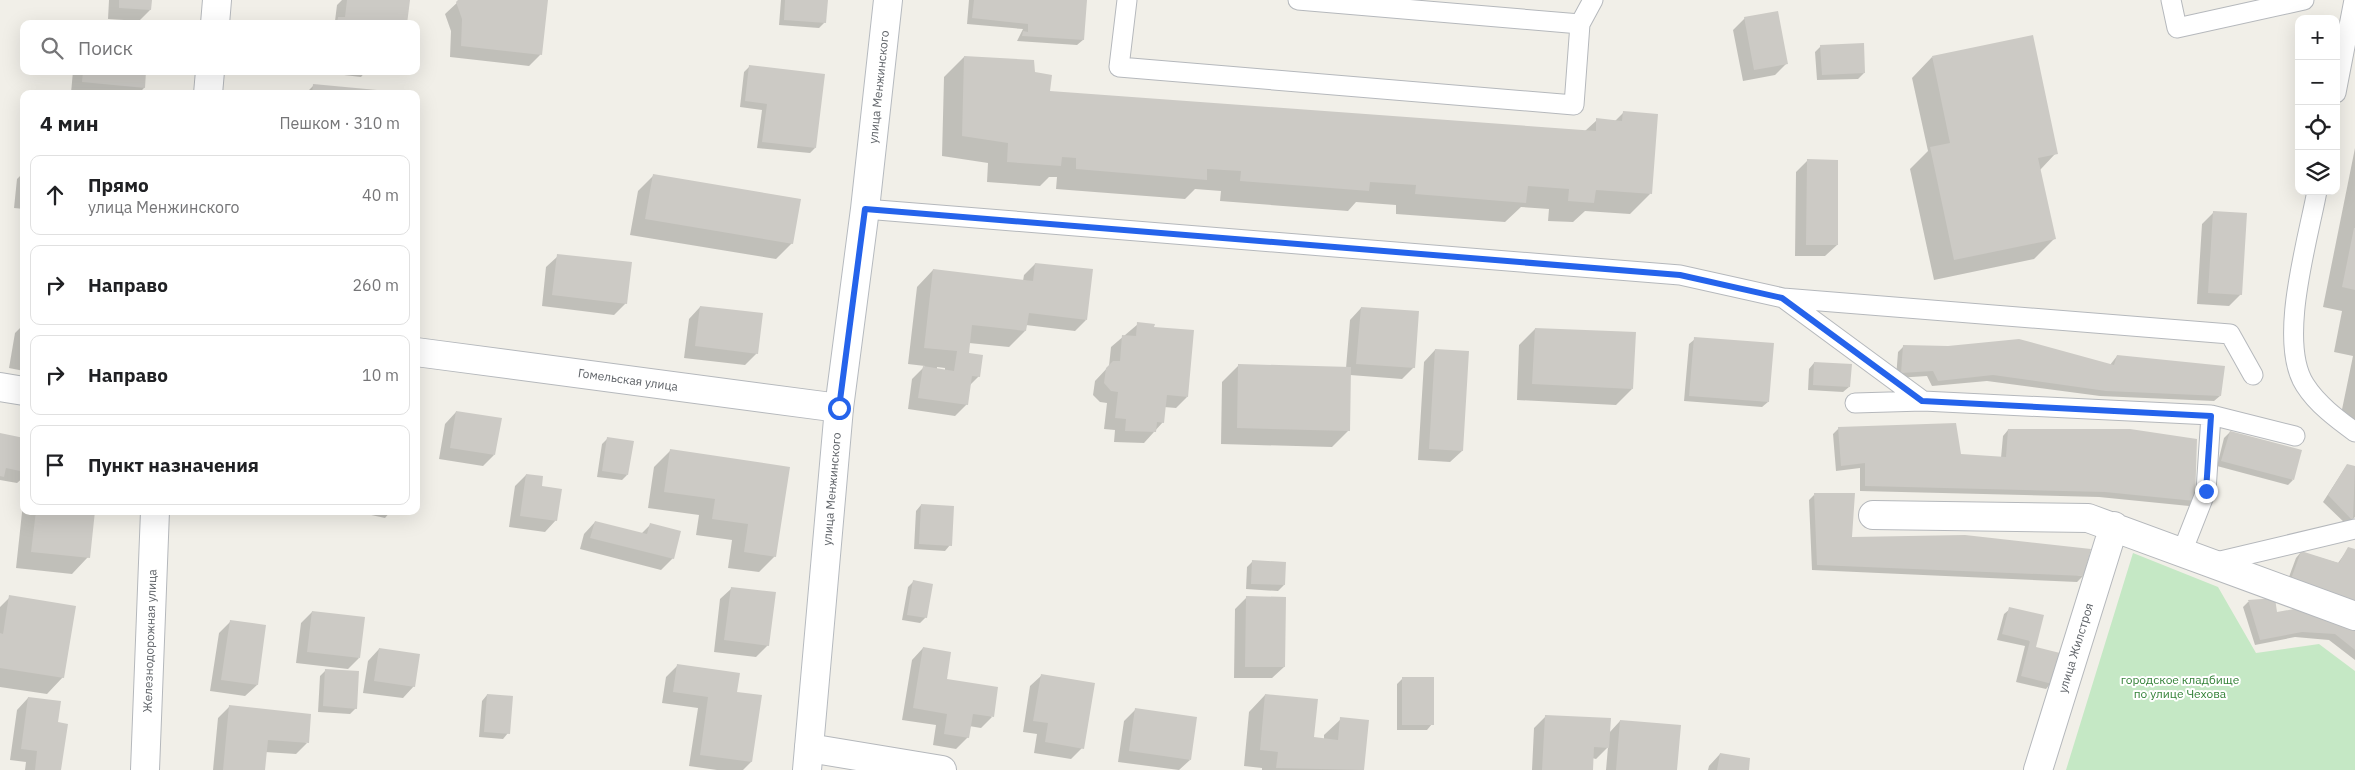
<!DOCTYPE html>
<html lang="ru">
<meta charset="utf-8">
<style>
body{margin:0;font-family:"IBM Plex Sans",sans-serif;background:#f6f6f6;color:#202124}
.controls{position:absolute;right:15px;top:15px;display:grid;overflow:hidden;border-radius:10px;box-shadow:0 5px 20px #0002}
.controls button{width:45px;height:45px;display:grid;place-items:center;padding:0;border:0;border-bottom:1px solid #e0e0e0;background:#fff;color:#202124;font:25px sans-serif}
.stop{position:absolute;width:15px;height:15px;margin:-11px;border:4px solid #2563eb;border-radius:50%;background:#fff}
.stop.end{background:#2563eb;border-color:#fff;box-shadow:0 1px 5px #0008}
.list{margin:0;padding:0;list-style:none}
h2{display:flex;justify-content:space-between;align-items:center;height:65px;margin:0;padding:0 20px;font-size:21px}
h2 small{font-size:16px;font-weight:400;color:#757577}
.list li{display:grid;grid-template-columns:32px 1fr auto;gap:15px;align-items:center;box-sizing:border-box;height:80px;margin:0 10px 10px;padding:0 10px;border:1px solid #e0e0e0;border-radius:10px}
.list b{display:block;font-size:19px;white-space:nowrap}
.list p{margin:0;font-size:16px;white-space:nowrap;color:#757577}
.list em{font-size:16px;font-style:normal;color:#757577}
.icon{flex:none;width:28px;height:28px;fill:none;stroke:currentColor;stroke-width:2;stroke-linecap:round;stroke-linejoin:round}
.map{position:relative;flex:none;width:2355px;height:770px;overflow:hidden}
.search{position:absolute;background:#fff;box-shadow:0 5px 20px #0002;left:20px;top:20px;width:400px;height:55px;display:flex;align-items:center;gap:12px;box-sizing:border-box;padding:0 18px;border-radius:10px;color:#757577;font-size:19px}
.panel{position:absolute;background:#fff;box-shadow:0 5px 20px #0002;left:20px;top:90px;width:400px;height:425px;border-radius:10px}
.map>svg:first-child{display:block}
.green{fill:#c5e8c5}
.shadow{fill:#0003;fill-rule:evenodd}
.building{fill:#cccac5}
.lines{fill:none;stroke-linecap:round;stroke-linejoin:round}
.lane-casing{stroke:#b5b8bc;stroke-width:21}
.street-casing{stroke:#b5b8bc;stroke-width:30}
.secondary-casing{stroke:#b6babf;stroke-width:30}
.lane{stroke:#fff;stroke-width:19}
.street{stroke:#fff;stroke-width:28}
.secondary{stroke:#fff;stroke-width:28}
.route{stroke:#2563eb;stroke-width:6}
.labels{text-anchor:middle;stroke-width:4;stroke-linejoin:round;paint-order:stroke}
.street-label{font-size:12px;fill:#5f6368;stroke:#fff}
.park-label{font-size:12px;fill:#348238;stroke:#fff}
</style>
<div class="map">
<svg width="2355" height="770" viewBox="0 0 2355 770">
<rect width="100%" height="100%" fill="#f1efe8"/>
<path class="green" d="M2133,553L2218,587L2256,653L2319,644L2355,671V770H2066Z"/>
<path class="shadow" d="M109,0H151L150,10L139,21L108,19Z
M342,0H409L406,24H332L335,21L337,5Z
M460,0H547L540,55L529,66L450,57L451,31L445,14Z
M781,0H827L825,22L819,28L779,25Z
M969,0H1086L1083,40L1077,45L1017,41L1023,29L967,24Z
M1745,18L1786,64L1775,75L1743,81L1733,30Z
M1821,46L1864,73L1858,79L1817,80L1815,52Z
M964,57L1034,74L1049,92L1585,131L1597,120L1615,121L1624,112L1650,194L1630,214L1585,211L1573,222L1548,221L1549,209L1521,207L1505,222L1396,214V205L1356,202L1348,211L1220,201L1221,191L1195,189L1185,199L1056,189L1057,177H1049L1040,186L987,182L988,163L942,156L944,77Z
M1932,57L2056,153L2040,170L2054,239L2034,259L1934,280L1910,169L1928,151L1912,78Z
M750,66L815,148L810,153L757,148L762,110L740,107L744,72Z
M73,71H145L144,88L138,94L71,93Z
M345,71H366L361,77L344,75Z
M314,85L376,94H305Z
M2355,148V427L2339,424L2353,356L2334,352L2342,311L2323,307Z
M1807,161L1837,245L1825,256H1795L1796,172Z
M24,172V209L14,208L17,179Z
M654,175L792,243L776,259L630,235L638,191Z
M2214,212L2241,294L2229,306L2197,304L2202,224Z
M558,256L626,303L614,315L542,306L546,267Z
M1035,264L1086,320L1075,331L1026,325L1025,331L1009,347L969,343L968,353L979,376L969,386L967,404L955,416L908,409L912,379L925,366L908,364L917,287L933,270L1023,281L1024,275ZM937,367L945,368V371L937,369Z
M700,307L757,353L745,365L684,358L689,319Z
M1361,308L1414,367L1402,379L1350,375L1349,430L1332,447L1221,444L1222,382L1239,365L1346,368L1350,320Z
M24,324V371L9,368L15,333Z
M1138,324L1153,328L1187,397L1176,408L1164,407L1163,422L1144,443L1114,442L1115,430L1104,429L1107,403L1100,402L1093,395L1095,381L1109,366L1111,347Z
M1535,329L1632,389L1616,405L1517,400L1519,345Z
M1695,339L1768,402L1762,407L1684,401L1689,344Z
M1903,347L2110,365L2117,356L2220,396L2214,401L2100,396L1987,381L1932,386L1927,376L1896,378L1898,352Z
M1435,350L1462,451L1450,462L1418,460L1424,362Z
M1814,363L1849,387L1843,392L1808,390L1809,369Z
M456,412L494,455L483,466L439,459L445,424Z
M1839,428L1960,455L2001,458L2003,436L2008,430L2194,501L2189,506L2099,497L1860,491V468L1836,471L1833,434Z
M2230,432L2293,480L2288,485L2217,466L2224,438Z
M0,435L24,440V477L17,483L0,480Z
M607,439L627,475L622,480L597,477L602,444Z
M670,451L788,468L775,556L759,572L728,568L732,540L696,535L699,515L648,508L654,467Z
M2347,465L2355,467V517L2347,525L2323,502Z
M526,475L540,487L556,520L545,532L509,527L515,486Z
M24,494V511H93L88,557L72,574L16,568Z
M1814,495L1851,538L2083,576L2077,582L1812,570L1809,500Z
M921,505L950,545L945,551L914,549L916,511Z
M353,511H391L385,518Z
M595,522L641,534L650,525L673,558L661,570L580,549L584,534Z
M2349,548L2355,550V613L2286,585L2296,558L2301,552L2338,563Z
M1252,562L1284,585L1278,591L1246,589L1247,567Z
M914,581L926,617L920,623L902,620L908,587Z
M732,588L768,645L756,657L714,652L720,599Z
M10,597L63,677L47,694L0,687V607Z
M1247,597L1284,667L1272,678H1234L1235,609Z
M2274,600L2276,614L2355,631V660L2329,640L2295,637L2255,645L2243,607L2248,602Z
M2010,609L2034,648L2051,683L2046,689L2016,682L2025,646L1997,640L2004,614Z
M312,612L359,658L348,669L296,663L301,623Z
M230,622L257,685L245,696L210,691L219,633Z
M923,648L945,680L992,717L981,728L969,726L968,737L956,749L933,745L936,725L902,720L912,660Z
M379,649L414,686L403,698L363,693L368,661Z
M677,666L736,693L751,762L743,770H717L689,766L698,708L662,703L666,677Z
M326,670L356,708L350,714L318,712L320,676Z
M1042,675L1082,748L1071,759L1034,753L1037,734L1023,732L1030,686Z
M1403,678L1432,724L1427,730H1397V684Z
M487,695L508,733L503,739L479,737L482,701Z
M1265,695L1313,739L1324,740V735L1341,719L1367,721L1363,770H1262V768L1244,766L1249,712Z
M28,698L56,723L60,770H25L26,762L10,760L17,710Z
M229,707L307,743L296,754L265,752L263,770H213L218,718Z
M1136,709L1190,760L1179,770L1118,762L1124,721Z
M1546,716L1609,733L1620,721L1676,770H1606L1608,747L1596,759L1592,758V770H1532L1534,728Z
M1720,754L1747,770H1708L1709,766Z"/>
<path class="building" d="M119,0H152L151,10L119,8Z
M347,0H410L407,24H337L338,17H345Z
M458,0H548L542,55L461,46L462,19L456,2Z
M785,0H828L826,23L784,20Z
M974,0H1087L1084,40L1022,36L1023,31L1028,32V24L972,18Z
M1778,11L1788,64L1754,70L1744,17Z
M2033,35L2058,154L2038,158L2056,239L1954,260L1930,147L1950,143L1932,56Z
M1864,43L1865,73L1822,75L1820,45Z
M964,56L1034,60L1035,72L1052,75L1050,91L1596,131V118L1622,121L1623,111L1658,114L1652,194L1596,190L1594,203L1568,201L1569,189L1528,186L1526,203L1415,194L1416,185L1370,182L1369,191L1240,181L1241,171L1207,169V180L1076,169V158L1062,157L1061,166L1007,162L1008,143L962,136Z
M749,65L825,74L816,148L762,142L767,104L745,101Z
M83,71H146L145,88L82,82Z
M313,84L377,90V94H312Z
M1807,159L1838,160V245H1806Z
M653,174L801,199L793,244L645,219Z
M2213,211L2247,213L2242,295L2208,293Z
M2354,228H2355V290L2342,287Z
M557,254L632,262L627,304L552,295Z
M1035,263L1093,269L1087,320L1029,313L1026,331L972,325L969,353L983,355L980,377L972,376L968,405L918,398L923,366L954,371L957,351L924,348L933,269L1033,281Z
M700,306L763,313L758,354L695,346Z
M1361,307L1419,311L1415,368L1356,364Z
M1137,322L1155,324L1154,327L1194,330L1188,397L1167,395L1164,423L1157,422L1156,432L1125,431L1126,419L1115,418L1118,392L1111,391L1104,383L1106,368L1113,361H1120L1122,335L1136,336Z
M1535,328L1636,332L1633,389L1532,384Z
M1694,337L1774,343L1769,402L1689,396Z
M2019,339L2114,365L2117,355L2225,366L2221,396L2106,391L1993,375L1938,381L1933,371L1901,373L1903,345L1948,346Z
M1435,349L1469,351L1463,451L1429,449Z
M1814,362L1852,364L1850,387L1813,385Z
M1238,364L1351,367L1350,431L1237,428Z
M456,411L502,418L495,455L450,448Z
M1956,423L1961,454L2006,457L2008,429H2130L2197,439L2195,501L2105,492L1865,486V463L1841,466L1838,427Z
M2230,431L2302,450L2294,480L2221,461Z
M0,433L24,438V472L6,468L4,477L0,476Z
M607,437L634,441L628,475L602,471Z
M670,449L790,467L776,557L744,552L748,524L712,519L715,499L664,492Z
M2347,464L2355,466L2353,521L2328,495Z
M526,474L543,476L542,486L562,489L557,521L520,516Z
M1814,493H1855L1852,537L1965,535L2091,549L2084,576L1817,565Z
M921,504L954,506L952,546L919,544Z
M36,511H95L90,558L31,552Z
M595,521L647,534L650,523L681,531L674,559L590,538Z
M2348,547L2355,549V605L2291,579L2301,551L2339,563Z
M1252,560L1286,562L1285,585L1251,584Z
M913,580L933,584L927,618L907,615Z
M731,587L776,592L769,646L724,640Z
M9,595L76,606L64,678L0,668V633L3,634Z
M1246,596L1286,597L1285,667H1245Z
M2275,598L2277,612L2300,608L2315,612L2355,630V650L2335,634L2302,632L2260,640L2248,600Z
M2009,607L2044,615L2036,647L2060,653L2052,684L2021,676L2030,641L2002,634Z
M312,611L365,617L360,658L307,652Z
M230,620L266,625L258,685L221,680Z
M923,647L951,652L947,679L998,687L994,717L973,714L969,738L944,734L947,714L913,708Z
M379,648L420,654L415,687L374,681Z
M677,664L740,673L737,692L762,695L752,762L700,755L708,697L673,692Z
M325,669L359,671L357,709L323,706Z
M1041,674L1095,683L1084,749L1045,742L1048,723L1033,721Z
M1402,677H1434V725H1402Z
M487,694L513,696L510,734L484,732Z
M1265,694L1318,699L1314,737L1338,740L1340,717L1369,720L1364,770L1276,768L1278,752L1260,750Z
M28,697L61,701L58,722L68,724L61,770H35L37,751L21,749Z
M229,705L311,714L309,743L268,740L265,770H223Z
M1135,708L1197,717L1191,760L1129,751Z
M1545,715L1611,718L1609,748L1594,747L1593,770H1542Z
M1620,720L1681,725L1677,770H1616Z
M1720,753L1750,758L1749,770H1717Z"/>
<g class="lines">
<g class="lane-casing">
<path id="lane" d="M1127,0L1119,67L1574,105L1580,24
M1298,0L1580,24L1593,0
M2171,0L2177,28L2304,0
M2336,93L2354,0
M2317,191C2308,240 2277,342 2305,385C2317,404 2337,419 2355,432
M865,209L1680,275L1783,298L2230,334L2253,375
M1783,298L1923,401
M1855,403L1923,401L2211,415L2206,491L2182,552
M2211,415L2295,436
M2212,563L2355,529"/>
</g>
<g class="street-casing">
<path id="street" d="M215,24L217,0
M208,94L210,71
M416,352L839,408
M0,387L24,391
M1873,515L2088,518L2355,616
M809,748L942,770
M145,770L155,511
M2038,770L2114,526"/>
</g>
<g class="secondary-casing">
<path id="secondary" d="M807,770L839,408L865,209L888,0"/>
</g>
<use href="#lane" class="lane"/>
<use href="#street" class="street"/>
<use href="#secondary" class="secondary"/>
</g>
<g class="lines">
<path class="route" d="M839,408L865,209L1680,275L1782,298L1922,401L2211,416L2206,491"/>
</g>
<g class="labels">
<g class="street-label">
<text transform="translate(879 87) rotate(-84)" y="4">улица Менжинского</text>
<text transform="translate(628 380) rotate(8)" y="4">Гомельская улица</text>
<text transform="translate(832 489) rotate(-85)" y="4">улица Менжинского</text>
<text transform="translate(150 641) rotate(-88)" y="4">Железнодорожная улица</text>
<text transform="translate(2076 648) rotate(-73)" y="4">улица Жилстроя</text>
</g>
<g class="park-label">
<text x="2180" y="684">городское кладбище<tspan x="2180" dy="14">по улице Чехова</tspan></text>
</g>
</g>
</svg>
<div class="controls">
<button>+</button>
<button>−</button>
<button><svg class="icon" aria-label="locate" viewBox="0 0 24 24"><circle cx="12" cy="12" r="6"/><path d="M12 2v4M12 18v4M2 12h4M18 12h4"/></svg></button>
<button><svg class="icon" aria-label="layers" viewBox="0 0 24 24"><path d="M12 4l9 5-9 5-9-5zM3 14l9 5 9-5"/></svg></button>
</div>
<div class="stop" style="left:839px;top:408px"></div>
<div class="stop end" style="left:2206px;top:491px"></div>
<div class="search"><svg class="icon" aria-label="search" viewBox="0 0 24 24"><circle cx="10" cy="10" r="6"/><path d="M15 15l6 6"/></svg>Поиск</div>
<section class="panel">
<h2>4 мин<small>Пешком · 310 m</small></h2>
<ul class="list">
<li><svg class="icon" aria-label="ahead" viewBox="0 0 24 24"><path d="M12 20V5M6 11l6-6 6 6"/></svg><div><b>Прямо</b><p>улица Менжинского</p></div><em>40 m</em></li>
<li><svg class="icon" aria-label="right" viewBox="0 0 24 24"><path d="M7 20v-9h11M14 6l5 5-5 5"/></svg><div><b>Направо</b></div><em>260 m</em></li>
<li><svg class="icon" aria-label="right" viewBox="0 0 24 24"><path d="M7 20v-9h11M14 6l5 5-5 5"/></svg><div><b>Направо</b></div><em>10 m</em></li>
<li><svg class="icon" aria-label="arrive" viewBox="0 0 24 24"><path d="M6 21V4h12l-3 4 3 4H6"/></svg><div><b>Пункт назначения</b></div></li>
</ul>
</section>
</div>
